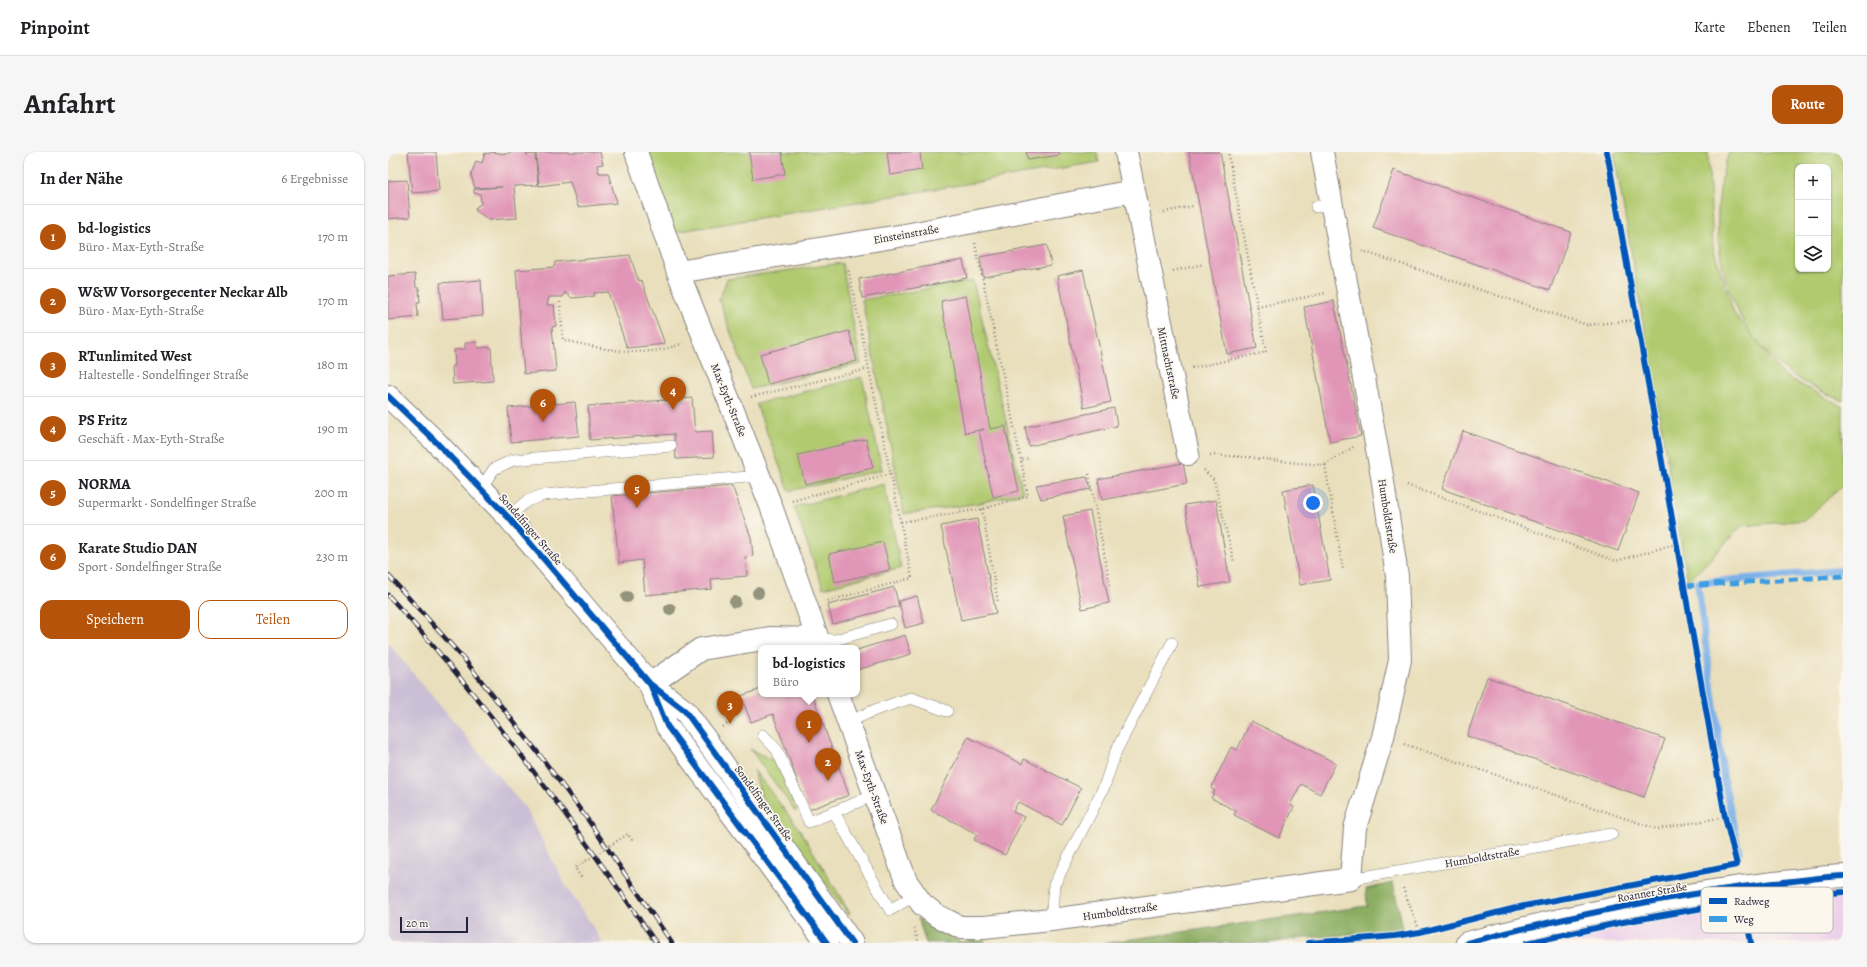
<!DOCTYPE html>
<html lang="de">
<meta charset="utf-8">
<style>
body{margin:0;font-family:Alegreya,serif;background:#f6f6f6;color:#202124}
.controls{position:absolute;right:12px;top:12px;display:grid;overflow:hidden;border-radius:8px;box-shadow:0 1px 3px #0004}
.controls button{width:36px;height:36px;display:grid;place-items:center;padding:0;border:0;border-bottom:1px solid #e0e0e0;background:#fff;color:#202124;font:20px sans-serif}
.scale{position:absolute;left:12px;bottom:10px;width:68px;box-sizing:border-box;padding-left:4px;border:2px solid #22223b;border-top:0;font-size:11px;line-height:14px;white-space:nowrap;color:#22223b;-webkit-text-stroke:3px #fbf7ec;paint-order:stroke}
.you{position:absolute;left:925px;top:351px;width:14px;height:14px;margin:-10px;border:3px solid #fff;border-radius:50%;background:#1a73e8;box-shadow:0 0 0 6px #1a73e833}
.badge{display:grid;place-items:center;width:26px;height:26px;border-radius:50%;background:#b45309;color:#fff;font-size:13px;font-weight:700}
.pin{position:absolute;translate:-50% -33px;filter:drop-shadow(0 1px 2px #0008)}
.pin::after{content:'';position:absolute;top:21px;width:14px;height:12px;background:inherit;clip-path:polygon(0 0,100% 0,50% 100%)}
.popup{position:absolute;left:370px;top:493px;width:102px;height:52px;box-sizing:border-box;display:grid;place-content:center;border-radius:8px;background:#fff;filter:drop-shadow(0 1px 3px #0005);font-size:13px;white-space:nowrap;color:#757577}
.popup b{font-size:15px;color:#202124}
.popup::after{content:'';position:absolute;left:50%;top:100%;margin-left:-8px;border:8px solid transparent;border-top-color:#fff}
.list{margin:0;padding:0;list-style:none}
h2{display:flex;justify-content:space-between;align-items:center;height:52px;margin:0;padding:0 16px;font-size:17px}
h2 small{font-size:13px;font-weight:400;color:#757577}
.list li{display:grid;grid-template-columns:26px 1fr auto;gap:12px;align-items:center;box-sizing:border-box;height:64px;padding:0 16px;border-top:1px solid #e0e0e0}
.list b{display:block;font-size:15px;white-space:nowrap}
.list p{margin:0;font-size:13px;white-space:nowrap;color:#757577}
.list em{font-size:13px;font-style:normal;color:#757577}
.actions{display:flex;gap:8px;padding:12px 16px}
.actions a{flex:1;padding:9px 0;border:1px solid #b45309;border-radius:12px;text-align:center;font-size:14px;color:#b45309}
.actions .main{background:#b45309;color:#fff}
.icon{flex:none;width:22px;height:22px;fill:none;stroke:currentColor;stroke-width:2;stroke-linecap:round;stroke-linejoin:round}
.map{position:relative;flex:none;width:1455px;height:791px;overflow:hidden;border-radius:12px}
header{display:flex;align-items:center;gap:24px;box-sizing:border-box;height:56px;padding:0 20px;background:#fff;border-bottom:1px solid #e0e0e0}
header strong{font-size:19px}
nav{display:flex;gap:22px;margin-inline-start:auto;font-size:14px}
.intro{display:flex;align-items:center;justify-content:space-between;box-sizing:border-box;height:96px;padding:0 24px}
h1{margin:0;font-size:28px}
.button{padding:10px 18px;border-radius:12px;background:#b45309;color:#fff;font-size:14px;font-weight:700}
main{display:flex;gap:24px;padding:0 24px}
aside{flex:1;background:#fff;border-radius:12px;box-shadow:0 1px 3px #0004}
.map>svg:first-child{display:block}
.built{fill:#ecd1ea}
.industrial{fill:#cbbfd5}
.green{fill:#b1ca70;stroke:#6a7656;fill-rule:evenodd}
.forest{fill:#8cae62;stroke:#57684e}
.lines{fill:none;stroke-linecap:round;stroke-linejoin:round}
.stream{stroke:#7ab0e8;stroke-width:7}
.building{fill:#e196b7}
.service-casing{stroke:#86807c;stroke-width:12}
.minor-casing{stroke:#86807c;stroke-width:24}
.tertiary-casing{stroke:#86807c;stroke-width:24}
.secondary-casing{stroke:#86807c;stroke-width:24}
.path{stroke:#86807c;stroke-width:2.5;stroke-dasharray:1 3;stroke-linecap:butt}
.service{stroke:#fff;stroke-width:11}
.minor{stroke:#fff;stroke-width:22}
.tertiary{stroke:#fff;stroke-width:22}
.secondary{stroke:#fff;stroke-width:22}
.rail-casing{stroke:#22223b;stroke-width:4.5}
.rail{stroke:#fbf7ec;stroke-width:3;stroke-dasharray:9;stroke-linecap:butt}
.quiet{stroke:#3c9ce2;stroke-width:5;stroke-dasharray:10 5;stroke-linecap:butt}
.cycleway-casing{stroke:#fbf7ec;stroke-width:8}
.cycleway{stroke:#0057b8;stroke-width:6}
.tree{fill:#93937e}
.labels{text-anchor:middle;stroke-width:3.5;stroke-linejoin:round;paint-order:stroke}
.street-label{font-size:11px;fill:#22223b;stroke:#fbf7ec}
.key{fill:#fbf7ec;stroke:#bab7b7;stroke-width:1}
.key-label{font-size:11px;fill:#22223b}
</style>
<header>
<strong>Pinpoint</strong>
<nav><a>Karte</a><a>Ebenen</a><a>Teilen</a></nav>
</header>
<div class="intro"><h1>Anfahrt</h1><a class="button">Route</a></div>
<main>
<aside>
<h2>In der Nähe<small>6 Ergebnisse</small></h2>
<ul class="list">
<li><span class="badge">1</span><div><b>bd-logistics</b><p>Büro · Max-Eyth-Straße</p></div><em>170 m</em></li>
<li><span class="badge">2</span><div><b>W&amp;W Vorsorgecenter Neckar Alb</b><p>Büro · Max-Eyth-Straße</p></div><em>170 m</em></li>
<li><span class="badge">3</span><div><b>RTunlimited West</b><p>Haltestelle · Sondelfinger Straße</p></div><em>180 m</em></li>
<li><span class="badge">4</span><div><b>PS Fritz</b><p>Geschäft · Max-Eyth-Straße</p></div><em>190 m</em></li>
<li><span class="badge">5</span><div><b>NORMA</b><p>Supermarkt · Sondelfinger Straße</p></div><em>200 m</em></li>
<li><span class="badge">6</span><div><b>Karate Studio DAN</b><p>Sport · Sondelfinger Straße</p></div><em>230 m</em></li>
</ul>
<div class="actions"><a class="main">Speichern</a><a>Teilen</a></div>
</aside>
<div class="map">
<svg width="1455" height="791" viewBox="0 0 1455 791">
<rect width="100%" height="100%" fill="#fbf7ec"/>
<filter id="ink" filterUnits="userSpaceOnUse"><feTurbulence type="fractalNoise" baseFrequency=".025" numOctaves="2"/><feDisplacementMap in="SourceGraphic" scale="8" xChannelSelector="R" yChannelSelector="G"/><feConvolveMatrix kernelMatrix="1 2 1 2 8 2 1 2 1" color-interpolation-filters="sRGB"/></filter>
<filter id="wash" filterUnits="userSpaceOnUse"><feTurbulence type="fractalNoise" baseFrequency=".012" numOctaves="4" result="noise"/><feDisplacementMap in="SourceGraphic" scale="16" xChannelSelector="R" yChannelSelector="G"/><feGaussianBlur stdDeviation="0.9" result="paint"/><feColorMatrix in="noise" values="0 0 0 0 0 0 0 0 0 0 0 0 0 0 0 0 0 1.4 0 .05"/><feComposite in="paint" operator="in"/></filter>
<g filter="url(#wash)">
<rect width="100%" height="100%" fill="#e9dfbc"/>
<path class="built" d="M1455,742V791H1164L1254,772L1394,748Z"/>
<path class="industrial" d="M0,491L138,657L178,734L215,791H0Z"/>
<path class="green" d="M256,0H709L711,10L287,80Z
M1226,0H1320L1325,95L1346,161L1395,223L1455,255V333L1417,368L1354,374L1300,430Z
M1341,0H1455V249C1433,240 1413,230 1394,215C1332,165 1316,73 1341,0ZM1410,15H1440V117H1410Z
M454,111L473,212L363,237L331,148L339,127Z
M585,129L635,341L592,351L516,362L474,148Z
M474,225L494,318L401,339L368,252Z
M496,332L513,416L435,436L406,355Z
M362,597L388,610L408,655V660Z
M366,618L412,678L462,761L460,762L373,644Z"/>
<path class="forest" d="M1005,731L1016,780L914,786L880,791H716L979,754L978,737Z
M530,766L549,778L573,790L596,787L597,791H538Z"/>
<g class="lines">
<path class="stream" d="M1309,431L1455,418
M1310,435L1336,629L1351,700"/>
</g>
<g id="blocks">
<path class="building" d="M20,0H48L51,39L24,41Z
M102,0L118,2L124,0H138L139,3L147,2L150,33L126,34L129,66L101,68L87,58L89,54L93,52L92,42L86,41V37L114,35L87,36L83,23L88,9L94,11L97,1L101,2Z
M157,0H212L215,12L209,13L211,21H220L229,51L190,55L182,30L151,34L148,2Z
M361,0H394L397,22L365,27Z
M499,0H532L534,18L502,23Z
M638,0H671L672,3L640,8Z
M801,0H832L869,196L839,202Z
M1006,18L1183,80L1162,138L985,76Z
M19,28L22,65L0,67V29Z
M659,93L663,113L595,125L592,105Z
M242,103L250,128L254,129L258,141L277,192L239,196L220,140L206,141V144L184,146L177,140L175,145H161L159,153H166L168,174L164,175L168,219L136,222L128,118L166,115L167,110Z
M575,108L579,126L474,146L471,127Z
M695,118L723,250L696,256L669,124Z
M27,122L28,136H31L32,151H29L30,165L0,168V124Z
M93,128L95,164L55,167L52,131Z
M578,144L602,277L617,274L631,339L605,345L591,279L596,277L577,281L553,149Z
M946,149L973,284L942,290L916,155Z
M461,179L469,209L380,232L372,202Z
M89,190L90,196L103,195L105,229L65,232L64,214H67L66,198L77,197V191Z
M304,246L307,280L324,279L326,305L288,307L286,282L202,288L200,254Z
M187,250L191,284L123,290L120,256Z
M726,256L729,274L641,294L637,275Z
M1075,279L1251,341L1230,399L1054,337Z
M478,287L485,316L417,332L410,303Z
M795,311L799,332L714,348L710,327Z
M699,325L703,337L653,347L648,333Z
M925,333L942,428L912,433L895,338Z
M344,334L363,385L365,404L357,405L359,424L323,427L324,437L257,443L254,408L231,411L224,344Z
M828,348L842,430L812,435L797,353Z
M702,359L721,451L694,457L675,364Z
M589,367L608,461L573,468L553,374Z
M495,390L502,418L447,430L441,402Z
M506,435L511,454L445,472L440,453Z
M529,444L536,471L517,476L511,449Z
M517,483L523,502L469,518V498Z
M1099,525L1277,587L1256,645L1079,584Z
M373,537V542H418V544L424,542L461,643L420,658L385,562L363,570L353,544Z
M863,569L948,611L932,642L913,632L902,653L906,655L891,686L846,663L848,659L823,646L827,639L823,636L843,595L849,598Z
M580,585L634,612L636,607L693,636L674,673L630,650L625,660L636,665L617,703L586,688L589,682L543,658Z"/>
</g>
</g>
<g filter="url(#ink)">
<use href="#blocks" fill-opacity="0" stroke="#86807c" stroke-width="1"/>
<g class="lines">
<g class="service-casing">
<path id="service" d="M928,55L944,51
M93,336L106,317L125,308L283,294
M120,365L139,349L155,343L371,324
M430,487L447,488L503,472
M460,570L487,558L523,546L559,559
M375,583L389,598L421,670L487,643
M446,660L502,758L527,743
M963,727L1224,682
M663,768L666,733L716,635L728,599L784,491"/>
</g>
<g class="minor-casing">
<path id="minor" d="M248,0L290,120L383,354L433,496
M738,0L800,302
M290,120L517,83L745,39
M262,532L313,497L382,486L430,487
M450,542L518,729L534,752L548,763L572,775H596L663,768L963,727L967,676L995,585L1012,508L1009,424L994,324L934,0"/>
</g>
<g class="tertiary-casing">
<path id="tertiary" d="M1079,791C1180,764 1282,743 1386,731C1409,729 1432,725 1455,724"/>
</g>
<g class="secondary-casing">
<path id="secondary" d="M0,244L47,289L120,365L262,532L297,559L464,791
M262,533L279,574L439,791
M1116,791L1137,776"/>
</g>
<path class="path" d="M772,61L805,54
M587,91L633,308
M974,99L1199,173L1248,168
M785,119L816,112
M172,150L175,188C218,197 252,208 295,191
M869,155L938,141
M804,216L878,200L840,0
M363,245L480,217
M822,303L859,305L910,311L937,313L965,295
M937,313L955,418
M816,318L826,328L846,410
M701,322L722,433
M1019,333L1228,409L1288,392
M404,349L502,322
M594,357L610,451
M513,370L594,357L640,344L633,308L641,306
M440,449L524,426L460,115
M335,575L340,571
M1016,592L1269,677L1337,665
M193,725L187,716L240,682L245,690
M1015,736L1032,780
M526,776L531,791
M920,791L1007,784L1032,780L1066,771"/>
<use href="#service" class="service"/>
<use href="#minor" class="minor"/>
<use href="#tertiary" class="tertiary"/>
<use href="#secondary" class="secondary"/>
<g class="rail-casing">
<path id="rail" d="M0,423L76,507L151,602L200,668L284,791
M0,443C99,551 185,670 268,791"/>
</g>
<use href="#rail" class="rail"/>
<path class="quiet" d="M1296,434L1455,424"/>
<g class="cycleway-casing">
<path id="cycleway" d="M0,244L47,289L120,365L262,532L297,559L464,791
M263,534L279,574L439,791
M1353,735L1363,791
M920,791L1007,784L1032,780L1136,754L1349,713L1337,665L1219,0
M1079,791C1180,764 1282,743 1386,731C1409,729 1432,725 1455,724
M1139,791L1235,770L1355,749L1455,740"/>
</g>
<use href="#cycleway" class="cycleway"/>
</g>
<g class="tree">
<circle cx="370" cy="441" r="6"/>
<circle cx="239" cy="445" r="6"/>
<circle cx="347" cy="450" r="6"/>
<circle cx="282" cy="457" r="6"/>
</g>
</g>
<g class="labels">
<g class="street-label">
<text transform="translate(518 82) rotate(-10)" y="4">Einsteinstraße</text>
<text transform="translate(781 211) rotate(78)" y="4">Mittnachtstraße</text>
<text transform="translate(341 248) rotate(68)" y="4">Max-Eyth-Straße</text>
<text transform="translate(1000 364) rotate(81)" y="4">Humboldtstraße</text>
<text transform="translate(143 377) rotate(49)" y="4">Sondelfinger Straße</text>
<text transform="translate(484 635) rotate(70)" y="4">Max-Eyth-Straße</text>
<text transform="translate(376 651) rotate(54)" y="4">Sondelfinger Straße</text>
<text transform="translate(1094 705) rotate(-10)" y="4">Humboldtstraße</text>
<text transform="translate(1264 740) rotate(-10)" y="4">Roanner Straße</text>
<text transform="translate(732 759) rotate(-8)" y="4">Humboldtstraße</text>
</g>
</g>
<rect x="1313" y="735" width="132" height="46" rx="6" class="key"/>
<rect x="1321" y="746" width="18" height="6" fill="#0057b8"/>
<rect x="1321" y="764" width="18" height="6" fill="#3c9ce2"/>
<g class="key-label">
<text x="1346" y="753">Radweg</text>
<text x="1346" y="771">Weg</text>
</g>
</svg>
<div class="controls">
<button>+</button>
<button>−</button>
<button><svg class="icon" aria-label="layers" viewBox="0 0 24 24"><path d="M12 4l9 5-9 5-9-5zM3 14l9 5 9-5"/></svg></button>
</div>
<div class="scale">20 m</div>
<div class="you"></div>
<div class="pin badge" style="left:421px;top:591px">1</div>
<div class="popup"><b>bd-logistics</b>Büro</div>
<div class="pin badge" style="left:440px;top:629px">2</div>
<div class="pin badge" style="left:342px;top:572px">3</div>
<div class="pin badge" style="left:285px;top:258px">4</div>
<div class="pin badge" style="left:249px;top:356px">5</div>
<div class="pin badge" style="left:155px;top:270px">6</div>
</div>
</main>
